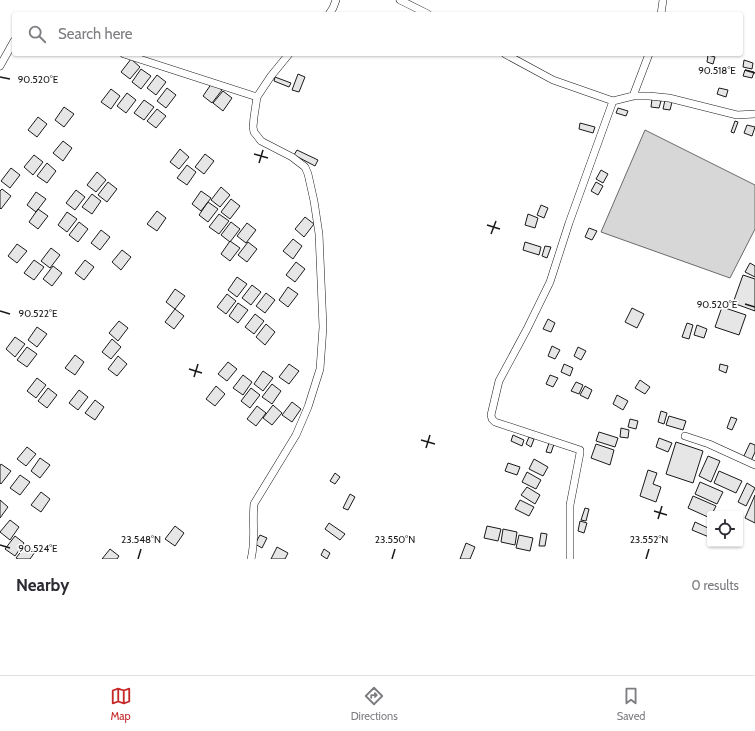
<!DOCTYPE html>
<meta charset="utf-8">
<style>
body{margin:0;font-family:Cabin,sans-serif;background:#f7f7f7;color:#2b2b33}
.controls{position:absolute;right:12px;bottom:12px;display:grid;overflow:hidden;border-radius:4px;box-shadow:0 1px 3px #0004}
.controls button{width:36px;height:36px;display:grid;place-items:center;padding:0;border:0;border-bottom:1px solid #e1e1e2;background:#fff;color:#2b2b33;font:20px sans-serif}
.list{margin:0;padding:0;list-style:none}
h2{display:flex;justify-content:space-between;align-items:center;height:52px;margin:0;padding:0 16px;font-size:17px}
h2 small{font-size:13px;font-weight:400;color:#7c7c81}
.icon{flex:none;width:22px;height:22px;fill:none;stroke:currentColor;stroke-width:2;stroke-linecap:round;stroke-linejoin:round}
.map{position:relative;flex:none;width:755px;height:559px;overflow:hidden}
.search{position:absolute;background:#fff;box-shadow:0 1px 3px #0004;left:12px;right:12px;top:12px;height:44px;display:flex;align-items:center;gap:10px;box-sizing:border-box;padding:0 14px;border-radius:4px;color:#7c7c81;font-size:15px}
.sheet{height:116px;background:#fff}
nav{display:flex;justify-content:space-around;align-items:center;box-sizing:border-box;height:56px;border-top:1px solid #e1e1e2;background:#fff;font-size:11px;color:#7c7c81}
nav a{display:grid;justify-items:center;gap:2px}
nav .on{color:#c62828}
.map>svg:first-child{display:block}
.water{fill:#d7d7d7;stroke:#6a6a6a}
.building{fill:#e6e6e6;stroke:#1a1a1a}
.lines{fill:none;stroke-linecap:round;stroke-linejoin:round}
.street-casing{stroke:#1a1a1a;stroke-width:8}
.street{stroke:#fff;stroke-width:7}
.ticks{fill:none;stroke:#1a1a1a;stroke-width:1.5}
.ticks-label{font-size:10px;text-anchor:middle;fill:#1a1a1a;stroke:#fff;stroke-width:3;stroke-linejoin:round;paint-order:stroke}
</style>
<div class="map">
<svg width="755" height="559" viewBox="0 0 755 559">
<rect width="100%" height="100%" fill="#fff"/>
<path class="water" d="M645,130L755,185V229L730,278L601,232Z"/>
<path class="building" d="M708,55L715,57L713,64L707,62Z
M131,59L140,67L130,79L121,72Z
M744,60L753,63L752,69L743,67Z
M141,69L151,76L141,89L132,82Z
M745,70L754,72L752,78L743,76Z
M298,74L305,77L299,92L292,90Z
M157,75L166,82L156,95L147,88Z
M275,77L291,83L289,87L274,81Z
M212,83L222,90L212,103L203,96Z
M167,88L176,95L166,108L157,101Z
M719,88L728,90L726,97L717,94Z
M111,89L120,96L111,109L101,102Z
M223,91L232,98L223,111L213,103Z
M127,93L136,100L126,113L117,106Z
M652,99L661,101L659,108L651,107Z
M144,100L154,107L144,120L134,113Z
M665,100L672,102L670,110L663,109Z
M64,107L74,114L64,127L55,120Z
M618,108L628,111L626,116L616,113Z
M157,109L166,116L156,128L147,121Z
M38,117L47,124L37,137L28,130Z
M735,121L738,122L734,133L731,132Z
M580,123L595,127L593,133L579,129Z
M747,125L755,127L752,136L744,133Z
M63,141L72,148L63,161L53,153Z
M180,149L189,157L179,169L170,162Z
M297,150L318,160L315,166L294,155Z
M205,154L214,161L204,174L195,167Z
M34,155L43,162L33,175L24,167Z
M47,163L56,171L47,183L37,176Z
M187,165L196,172L187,185L177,178Z
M11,168L20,175L10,188L1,181Z
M601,170L608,174L603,183L596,179Z
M97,172L106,180L96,192L87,185Z
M108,182L117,189L107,202L98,195Z
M596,182L603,186L598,195L591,191Z
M221,187L230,195L220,207L211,200Z
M2,189L11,196L1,209L0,208V191Z
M76,190L85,197L75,210L66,203Z
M201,191L211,198L201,211L192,204Z
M36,192L46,199L36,212L27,205Z
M92,194L101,201L92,214L82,207Z
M231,199L240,206L230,219L221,212Z
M208,202L218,209L208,222L199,215Z
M541,205L548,208L544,218L537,215Z
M38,209L48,216L38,229L29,222Z
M157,211L166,218L157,231L147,224Z
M67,212L77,219L67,232L58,225Z
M219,214L229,221L219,234L209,227Z
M528,214L538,218L535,228L525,225Z
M305,217L314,224L304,237L295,229Z
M79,222L88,229L78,242L69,235Z
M231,222L240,229L230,242L221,235Z
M247,223L256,230L246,243L237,236Z
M589,228L597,231L592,240L585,237Z
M101,230L110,237L100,250L91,243Z
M293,239L302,246L293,259L283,251Z
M230,241L240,248L230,261L221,254Z
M248,242L257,249L247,262L238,255Z
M525,242L541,247L539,255L523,250Z
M17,244L27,251L17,263L8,256Z
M545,246L551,247L547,258L542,256Z
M51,248L60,255L50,268L41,261Z
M122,250L131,257L121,270L112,262Z
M34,260L44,267L34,280L24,273Z
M85,260L94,267L84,280L75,273Z
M296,262L305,269L295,282L286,275Z
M750,263L755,266V277L745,272Z
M53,266L62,273L52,286L43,279Z
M743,275L755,279V311L733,303Z
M237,277L247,284L237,297L228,290Z
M252,285L261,292L251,305L242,298Z
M288,287L298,294L288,307L279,300Z
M175,289L185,296L175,309L166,302Z
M266,293L275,300L265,313L256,306Z
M227,294L236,301L226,314L217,307Z
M238,303L248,310L238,323L229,316Z
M722,307L746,315L739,335L715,327Z
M632,308L644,314L637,328L625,322Z
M175,309L184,316L174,329L165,322Z
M255,314L264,321L254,334L245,327Z
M548,319L555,323L551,332L543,329Z
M119,321L128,328L118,341L109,333Z
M687,323L693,325L689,339L682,337Z
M266,324L275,332L265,345L256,337Z
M697,325L707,329L704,338L694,335Z
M37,327L47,334L37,347L28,340Z
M15,337L25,344L15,357L6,349Z
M112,339L121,347L111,359L102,352Z
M552,346L560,350L555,359L548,356Z
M27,347L37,354L27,367L17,360Z
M578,347L586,351L581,360L574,356Z
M75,355L84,362L75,375L65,368Z
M118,356L127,364L117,376L108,369Z
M228,362L237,369L227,381L218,374Z
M289,364L299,371L289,384L279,377Z
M564,364L573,368L570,376L561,372Z
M720,364L728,366L726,373L719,370Z
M263,371L273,378L263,391L254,384Z
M243,375L252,382L243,395L233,388Z
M550,375L558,378L553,387L546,384Z
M37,378L46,385L36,398L27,391Z
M640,380L650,387L645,394L635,388Z
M576,382L583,385L579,394L571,391Z
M272,384L281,391L272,404L262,397Z
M216,386L225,394L215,406L206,399Z
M585,386L592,390L588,399L580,395Z
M48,388L57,395L47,408L38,401Z
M251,388L260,395L250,408L241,401Z
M79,390L88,397L78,410L69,403Z
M617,395L628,401L623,410L613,404Z
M95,400L104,407L95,420L85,413Z
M292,402L301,409L292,422L282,415Z
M273,405L282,413L272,425L263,418Z
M257,406L266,413L256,426L247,419Z
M661,411L667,413L664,424L658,422Z
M669,416L686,421L683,430L666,425Z
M731,417L737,419L732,430L727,428Z
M630,419L638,421L636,429L628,427Z
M621,428L629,430L628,438L620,437Z
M599,432L618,438L615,447L596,441Z
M513,435L524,440L522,446L511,441Z
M529,437L534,439L531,447L526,444Z
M659,438L672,443L668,452L656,447Z
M676,442L703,451L693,483L666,474Z
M549,443L554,444L551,453L546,452Z
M750,443L755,445V452L751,461L743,458Z
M596,444L614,450L610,465L591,458Z
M27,447L36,454L26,466L17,459Z
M708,456L720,461L711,482L699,476Z
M40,458L50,465L40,478L31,471Z
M534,459L548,467L543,476L529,469Z
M508,463L520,467L517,475L505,471Z
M1,464L11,471L1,484L0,483V466Z
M648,470L657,473L653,484L661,487L656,502L640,496Z
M719,471L742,481L736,493L714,483Z
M527,472L541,480L536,489L522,482Z
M335,473L340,477L335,484L330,481Z
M20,475L30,482L20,495L10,488Z
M700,482L723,492L717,504L695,494Z
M747,483L755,488L746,506L738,502Z
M527,487L540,495L535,504L521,495Z
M41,492L50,499L41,512L31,505Z
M350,494L355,497L348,510L343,508Z
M755,495V523L745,518Z
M693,496L716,506L712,514H710V518L688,508Z
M0,500L8,507L0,518Z
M520,500L534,507L529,516L515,509Z
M585,508L589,509L586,521L581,520Z
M10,520L19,527L10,540L0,532Z
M580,521L587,523L584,533L578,531Z
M695,522L710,529L709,537L692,530Z
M329,523L345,534L340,540L325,529Z
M175,526L184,533L175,546L165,539Z
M487,526L501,529L498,541L484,538Z
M503,529L517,532L515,545L501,542Z
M541,533L547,534L545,546H539Z
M260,535L267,538L262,548L255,544Z
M519,535L533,538L530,551L516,548Z
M15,536L24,543L15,556L5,549Z
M466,543L475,547L470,559H460Z
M26,545L35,552L30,559H18L16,558Z
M277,547L288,553L285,559H271Z
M110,549L119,556L117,559H102Z
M324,549L330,553L327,559L321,555Z"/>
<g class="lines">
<g class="street-casing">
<path id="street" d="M400,0L428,14
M329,14L333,8L336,0
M661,14L663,0
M124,54L257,97
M505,54L553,80L613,101L633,96H649L669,98L737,115L755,114
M0,66L14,41
M633,96L649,54
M685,436L709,444L755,465
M251,559C256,540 252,524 254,504L296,435L308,407L320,369L323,327L319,234L314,201L308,174L305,167L292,157L261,141L254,132L253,127L254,117L257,97L271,76L289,54
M570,559V505L580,453V450L495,422L492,419L491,415L499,381L527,329L550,282L569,223L613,101"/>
</g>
<use href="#street" class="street"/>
</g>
<path class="ticks" d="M745,70L755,73M0,77L10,79M254,154L268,158M259,163L263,150M487,225L500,229M491,234L496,221M745,304L755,307M0,311L10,314M189,369L202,373M194,377L198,364M421,440L435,444M426,448L430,435M654,511L667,515M658,519L662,506M0,545L10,548M138,559L141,549M392,559L395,549M646,559L649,549"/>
<g class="ticks-label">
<text x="717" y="74">90.518°E</text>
<text x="38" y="83">90.520°E</text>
<text x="717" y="308">90.520°E</text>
<text x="38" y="317">90.522°E</text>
<text x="141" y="543">23.548°N</text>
<text x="395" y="543">23.550°N</text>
<text x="649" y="543">23.552°N</text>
<text x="38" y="552">90.524°E</text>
</g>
</svg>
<div class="controls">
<button><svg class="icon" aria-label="locate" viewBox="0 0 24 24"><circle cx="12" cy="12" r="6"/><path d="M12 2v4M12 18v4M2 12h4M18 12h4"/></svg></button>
</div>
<div class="search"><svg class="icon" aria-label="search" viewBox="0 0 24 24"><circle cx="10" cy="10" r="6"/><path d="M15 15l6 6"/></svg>Search here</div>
</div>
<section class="sheet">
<h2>Nearby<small>0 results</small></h2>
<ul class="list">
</ul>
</section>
<nav>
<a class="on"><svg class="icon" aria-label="map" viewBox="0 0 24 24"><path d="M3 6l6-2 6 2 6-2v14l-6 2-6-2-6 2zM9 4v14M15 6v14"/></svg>Map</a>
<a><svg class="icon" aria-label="directions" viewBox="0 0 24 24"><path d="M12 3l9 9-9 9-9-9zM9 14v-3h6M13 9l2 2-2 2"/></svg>Directions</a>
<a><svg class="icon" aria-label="saved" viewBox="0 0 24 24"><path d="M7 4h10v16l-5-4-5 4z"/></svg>Saved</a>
</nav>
